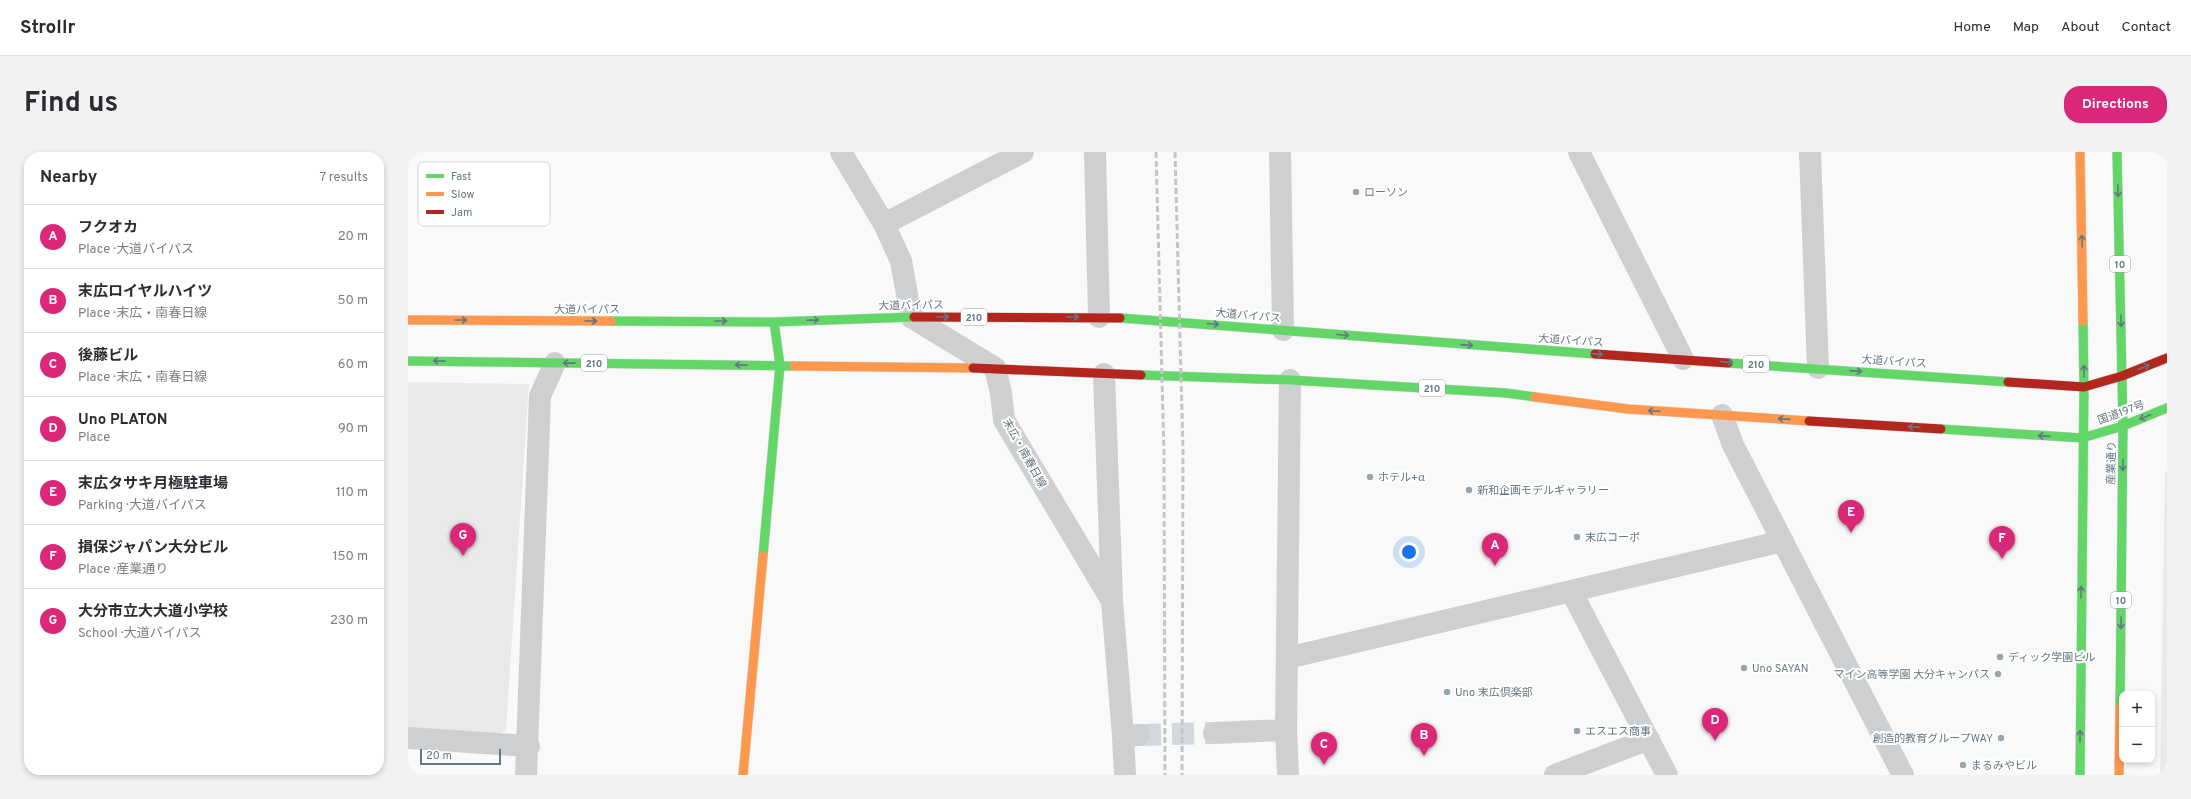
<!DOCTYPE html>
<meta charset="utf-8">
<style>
body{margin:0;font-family:Overpass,"Noto Sans JP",sans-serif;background:#f2f2f3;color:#2b2b33}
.controls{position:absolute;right:12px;bottom:12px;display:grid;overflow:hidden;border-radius:8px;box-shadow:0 2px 6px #0003}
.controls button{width:36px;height:36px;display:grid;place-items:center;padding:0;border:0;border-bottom:1px solid #e1e1e2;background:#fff;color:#2b2b33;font:20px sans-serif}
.scale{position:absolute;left:12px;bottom:10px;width:81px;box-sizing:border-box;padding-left:4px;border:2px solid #657683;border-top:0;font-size:11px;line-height:14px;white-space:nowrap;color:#657683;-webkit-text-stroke:3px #fff;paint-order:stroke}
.you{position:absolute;left:1001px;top:400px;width:14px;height:14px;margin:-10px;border:3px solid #fff;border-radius:50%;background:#1a73e8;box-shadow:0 0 0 6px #1a73e833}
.badge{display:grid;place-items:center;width:26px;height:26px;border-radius:50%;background:#db2777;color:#fff;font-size:13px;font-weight:700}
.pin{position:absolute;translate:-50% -33px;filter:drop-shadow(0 1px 2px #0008)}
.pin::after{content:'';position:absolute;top:21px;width:14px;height:12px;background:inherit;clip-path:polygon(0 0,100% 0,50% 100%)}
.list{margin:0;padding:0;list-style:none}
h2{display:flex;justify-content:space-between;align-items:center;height:52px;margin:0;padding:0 16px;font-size:17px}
h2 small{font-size:13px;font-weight:400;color:#7c7c81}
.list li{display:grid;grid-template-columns:26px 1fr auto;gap:12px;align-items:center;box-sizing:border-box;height:64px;padding:0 16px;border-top:1px solid #e1e1e2}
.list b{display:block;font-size:15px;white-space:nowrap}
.list p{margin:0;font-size:13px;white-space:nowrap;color:#7c7c81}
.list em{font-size:13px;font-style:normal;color:#7c7c81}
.map{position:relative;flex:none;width:1759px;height:623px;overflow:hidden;border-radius:16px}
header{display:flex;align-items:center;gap:24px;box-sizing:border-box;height:56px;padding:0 20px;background:#fff;border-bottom:1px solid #e1e1e2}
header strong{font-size:19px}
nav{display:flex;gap:22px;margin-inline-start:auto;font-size:14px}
.intro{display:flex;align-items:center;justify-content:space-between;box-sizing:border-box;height:96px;padding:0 24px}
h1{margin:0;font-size:28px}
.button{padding:10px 18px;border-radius:16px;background:#db2777;color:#fff;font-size:14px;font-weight:700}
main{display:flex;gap:24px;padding:0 24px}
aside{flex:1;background:#fff;border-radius:16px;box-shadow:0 2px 6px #0003}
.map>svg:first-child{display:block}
.built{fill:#e8e9e9}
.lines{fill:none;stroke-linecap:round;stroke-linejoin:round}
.street-tunnel{stroke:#d4d8dc;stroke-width:22;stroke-dasharray:22 11;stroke-linecap:butt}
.fast-casing{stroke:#d5d6d7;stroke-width:10}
.slow-casing{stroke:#d5d6d7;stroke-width:10}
.jam-casing{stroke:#d5d6d7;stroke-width:10}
.street{stroke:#cecfd0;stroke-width:22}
.fast{stroke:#63d668;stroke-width:9}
.slow{stroke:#ff974d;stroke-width:9}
.jam{stroke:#b3261e;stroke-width:9}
.rail{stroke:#c3c5c6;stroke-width:3;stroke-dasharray:6 3;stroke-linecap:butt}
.oneway{stroke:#657683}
.poi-dot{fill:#99a4ac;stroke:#fff;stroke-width:1.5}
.labels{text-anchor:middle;stroke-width:4;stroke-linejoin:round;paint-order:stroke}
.shield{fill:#fff;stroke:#939fa8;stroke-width:1}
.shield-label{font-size:10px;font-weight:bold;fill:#657683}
.poi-label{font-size:11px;fill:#657683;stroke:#fff;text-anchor:start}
.street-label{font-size:11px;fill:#657683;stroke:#fff}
.key{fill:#fff;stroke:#d1d6da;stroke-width:1}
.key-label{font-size:11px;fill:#657683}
</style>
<header>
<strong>Strollr</strong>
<nav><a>Home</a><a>Map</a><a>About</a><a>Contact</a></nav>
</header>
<div class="intro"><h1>Find us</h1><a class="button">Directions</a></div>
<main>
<aside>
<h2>Nearby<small>7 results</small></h2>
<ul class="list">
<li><span class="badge">A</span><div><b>フクオカ</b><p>Place · 大道バイパス</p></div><em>20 m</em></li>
<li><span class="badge">B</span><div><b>末広ロイヤルハイツ</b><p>Place · 末広・南春日線</p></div><em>50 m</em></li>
<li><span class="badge">C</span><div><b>後藤ビル</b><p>Place · 末広・南春日線</p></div><em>60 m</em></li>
<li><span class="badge">D</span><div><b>Uno PLATON</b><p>Place</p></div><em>90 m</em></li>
<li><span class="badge">E</span><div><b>末広タサキ月極駐車場</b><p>Parking · 大道バイパス</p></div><em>110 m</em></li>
<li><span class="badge">F</span><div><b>損保ジャパン大分ビル</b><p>Place · 産業通り</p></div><em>150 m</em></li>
<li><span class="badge">G</span><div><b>大分市立大大道小学校</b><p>School · 大道バイパス</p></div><em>230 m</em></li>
</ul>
</aside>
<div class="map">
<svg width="1759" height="623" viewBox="0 0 1759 623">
<rect width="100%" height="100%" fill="#f9f9f9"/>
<path class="built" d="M0,230L121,232L98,578L91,582L0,576Z
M1759,318V623H1752L1757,322Z"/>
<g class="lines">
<path class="street-tunnel" d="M731,583L806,581"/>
<g class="fast-casing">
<path id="fast" d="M1709,0L1715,274L1712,555
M712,166L1187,202
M203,169L366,170L506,165
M0,209L386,214
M1320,211L1600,230
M733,223L882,228L1098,241L1127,245
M1533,277L1674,286L1715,274L1759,256
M355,404L372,213L366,170
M1672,623L1676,235L1675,169"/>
</g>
<g class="slow-casing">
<path id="slow" d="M1672,0L1675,169
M0,168L203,169
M386,214L565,216
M1127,245L1220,257L1401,269
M335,623L355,404
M1711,623L1712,555"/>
</g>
<g class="jam-casing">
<path id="jam" d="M506,165L712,166
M1187,202L1320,211
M565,216L733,223
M1600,230L1676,235L1714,224L1759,206
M1401,269L1533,277"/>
</g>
<path class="street" d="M433,0L476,72L493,109L503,165L587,216L593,241L596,268L704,449L715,584L731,583
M687,0L691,165
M872,0L875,178
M1171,0L1275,207
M1402,0L1410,216
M476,72L615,0
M696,222L704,447
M1314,263L1325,293L1495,623
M1163,439L1259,623
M879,506L1375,389
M878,578L882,228
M806,581L878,578L880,623
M715,584L717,623
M0,586L121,594
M118,623L132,244L147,211
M1147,623L1241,587"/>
<use href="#fast" class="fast"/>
<use href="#slow" class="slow"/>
<use href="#jam" class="jam"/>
<path class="rail" d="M748,0L756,302L757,623
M767,0L775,298L774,623"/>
</g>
<defs><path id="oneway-shaft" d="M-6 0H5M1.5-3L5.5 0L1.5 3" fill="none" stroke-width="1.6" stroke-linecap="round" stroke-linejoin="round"/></defs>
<g class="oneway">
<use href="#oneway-shaft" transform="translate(1710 39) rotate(89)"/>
<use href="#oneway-shaft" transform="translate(1674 89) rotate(-91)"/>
<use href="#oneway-shaft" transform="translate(535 165)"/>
<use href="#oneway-shaft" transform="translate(665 165)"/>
<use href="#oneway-shaft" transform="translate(53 168)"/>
<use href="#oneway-shaft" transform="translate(405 168) rotate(-2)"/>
<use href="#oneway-shaft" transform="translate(183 169)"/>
<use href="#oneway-shaft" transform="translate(313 169)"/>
<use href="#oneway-shaft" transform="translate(1713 169) rotate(89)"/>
<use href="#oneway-shaft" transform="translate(805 172) rotate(5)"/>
<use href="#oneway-shaft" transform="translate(935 183) rotate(5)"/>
<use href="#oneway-shaft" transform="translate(1059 193) rotate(4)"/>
<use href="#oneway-shaft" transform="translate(1189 202) rotate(4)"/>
<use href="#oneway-shaft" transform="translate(31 209) rotate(-179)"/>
<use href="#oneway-shaft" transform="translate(1319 210) rotate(4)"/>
<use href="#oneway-shaft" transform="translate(161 211) rotate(-179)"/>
<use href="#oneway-shaft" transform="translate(333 213) rotate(-179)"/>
<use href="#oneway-shaft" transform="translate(1736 215) rotate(-22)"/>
<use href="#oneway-shaft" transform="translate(1448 219) rotate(4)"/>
<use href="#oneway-shaft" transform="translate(1676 219) rotate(-91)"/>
<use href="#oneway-shaft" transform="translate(1246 259) rotate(-177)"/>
<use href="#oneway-shaft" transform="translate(1737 265) rotate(158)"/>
<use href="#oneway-shaft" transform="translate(1376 267) rotate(-176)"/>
<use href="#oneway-shaft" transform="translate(1506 275) rotate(-176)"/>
<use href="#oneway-shaft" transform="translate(1636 284) rotate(-176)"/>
<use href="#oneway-shaft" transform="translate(1715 313) rotate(91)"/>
<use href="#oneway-shaft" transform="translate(1673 440) rotate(-90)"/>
<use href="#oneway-shaft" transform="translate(1713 471) rotate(91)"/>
<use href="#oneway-shaft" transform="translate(1672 584) rotate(-90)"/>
</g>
<g class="poi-dot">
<circle cx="948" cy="40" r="4"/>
<circle cx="962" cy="325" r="4"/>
<circle cx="1061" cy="338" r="4"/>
<circle cx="1169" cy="385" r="4"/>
<circle cx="1592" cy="505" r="4"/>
<circle cx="1336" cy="516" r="4"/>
<circle cx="1590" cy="522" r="4"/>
<circle cx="1039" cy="540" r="4"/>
<circle cx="1169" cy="579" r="4"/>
<circle cx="1593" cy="586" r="4"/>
<circle cx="1555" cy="613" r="4"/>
</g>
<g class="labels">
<g class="shield">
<rect x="1702" y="104" width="20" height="16" rx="3"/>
<rect x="553" y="157" width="26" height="16" rx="3"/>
<rect x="173" y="203" width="26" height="16" rx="3"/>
<rect x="1335" y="204" width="26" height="16" rx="3"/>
<rect x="1011" y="228" width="26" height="16" rx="3"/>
<rect x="1703" y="440" width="20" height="16" rx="3"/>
</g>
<g class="shield-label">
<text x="1712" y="116">10</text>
<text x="566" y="169">210</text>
<text x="186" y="215">210</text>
<text x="1348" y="216">210</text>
<text x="1024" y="240">210</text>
<text x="1713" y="452">10</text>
</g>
<g class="poi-label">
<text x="956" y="44">ローソン</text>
<text x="970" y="329">ホテル+α</text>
<text x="1069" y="342">新和企画モデルギャラリー</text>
<text x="1177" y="389">末広コーポ</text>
<text x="1600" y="509">ディック学園ビル</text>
<text x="1344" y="520">Uno SAYAN</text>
<text x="1582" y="526" text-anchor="end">マイン高等学園 大分キャンパス</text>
<text x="1047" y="544">Uno 末広倶楽部</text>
<text x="1177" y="583">エスエス商事</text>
<text x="1585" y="590" text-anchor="end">創造的教育グループWAY</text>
<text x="1563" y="617">まるみやビル</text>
</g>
<g class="street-label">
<text transform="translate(503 153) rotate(-1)" y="4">大道バイパス</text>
<text x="179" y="161">大道バイパス</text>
<text transform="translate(840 163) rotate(5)" y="4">大道バイパス</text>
<text transform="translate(1163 188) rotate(4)" y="4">大道バイパス</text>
<text transform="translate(1486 209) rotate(4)" y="4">大道バイパス</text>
<text transform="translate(1713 260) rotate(-20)" y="4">国道197号</text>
<text transform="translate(617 301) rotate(61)" y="4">末広・南春日線</text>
<text transform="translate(1703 311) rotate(-89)" y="4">産業通り</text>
</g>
</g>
<rect x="10" y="10" width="132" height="64" rx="6" class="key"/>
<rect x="18" y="22" width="18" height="4" fill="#63d668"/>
<rect x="18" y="40" width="18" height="4" fill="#ff974d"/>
<rect x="18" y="58" width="18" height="4" fill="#b3261e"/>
<g class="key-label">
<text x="43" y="28">Fast</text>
<text x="43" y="46">Slow</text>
<text x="43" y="64">Jam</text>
</g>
</svg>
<div class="controls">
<button>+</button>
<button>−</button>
</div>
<div class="scale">20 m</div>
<div class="you"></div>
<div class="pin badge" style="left:1087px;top:414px">A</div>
<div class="pin badge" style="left:1016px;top:604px">B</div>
<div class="pin badge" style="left:916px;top:613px">C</div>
<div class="pin badge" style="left:1307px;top:589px">D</div>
<div class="pin badge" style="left:1443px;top:381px">E</div>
<div class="pin badge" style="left:1594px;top:407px">F</div>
<div class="pin badge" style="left:55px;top:404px">G</div>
</div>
</main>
